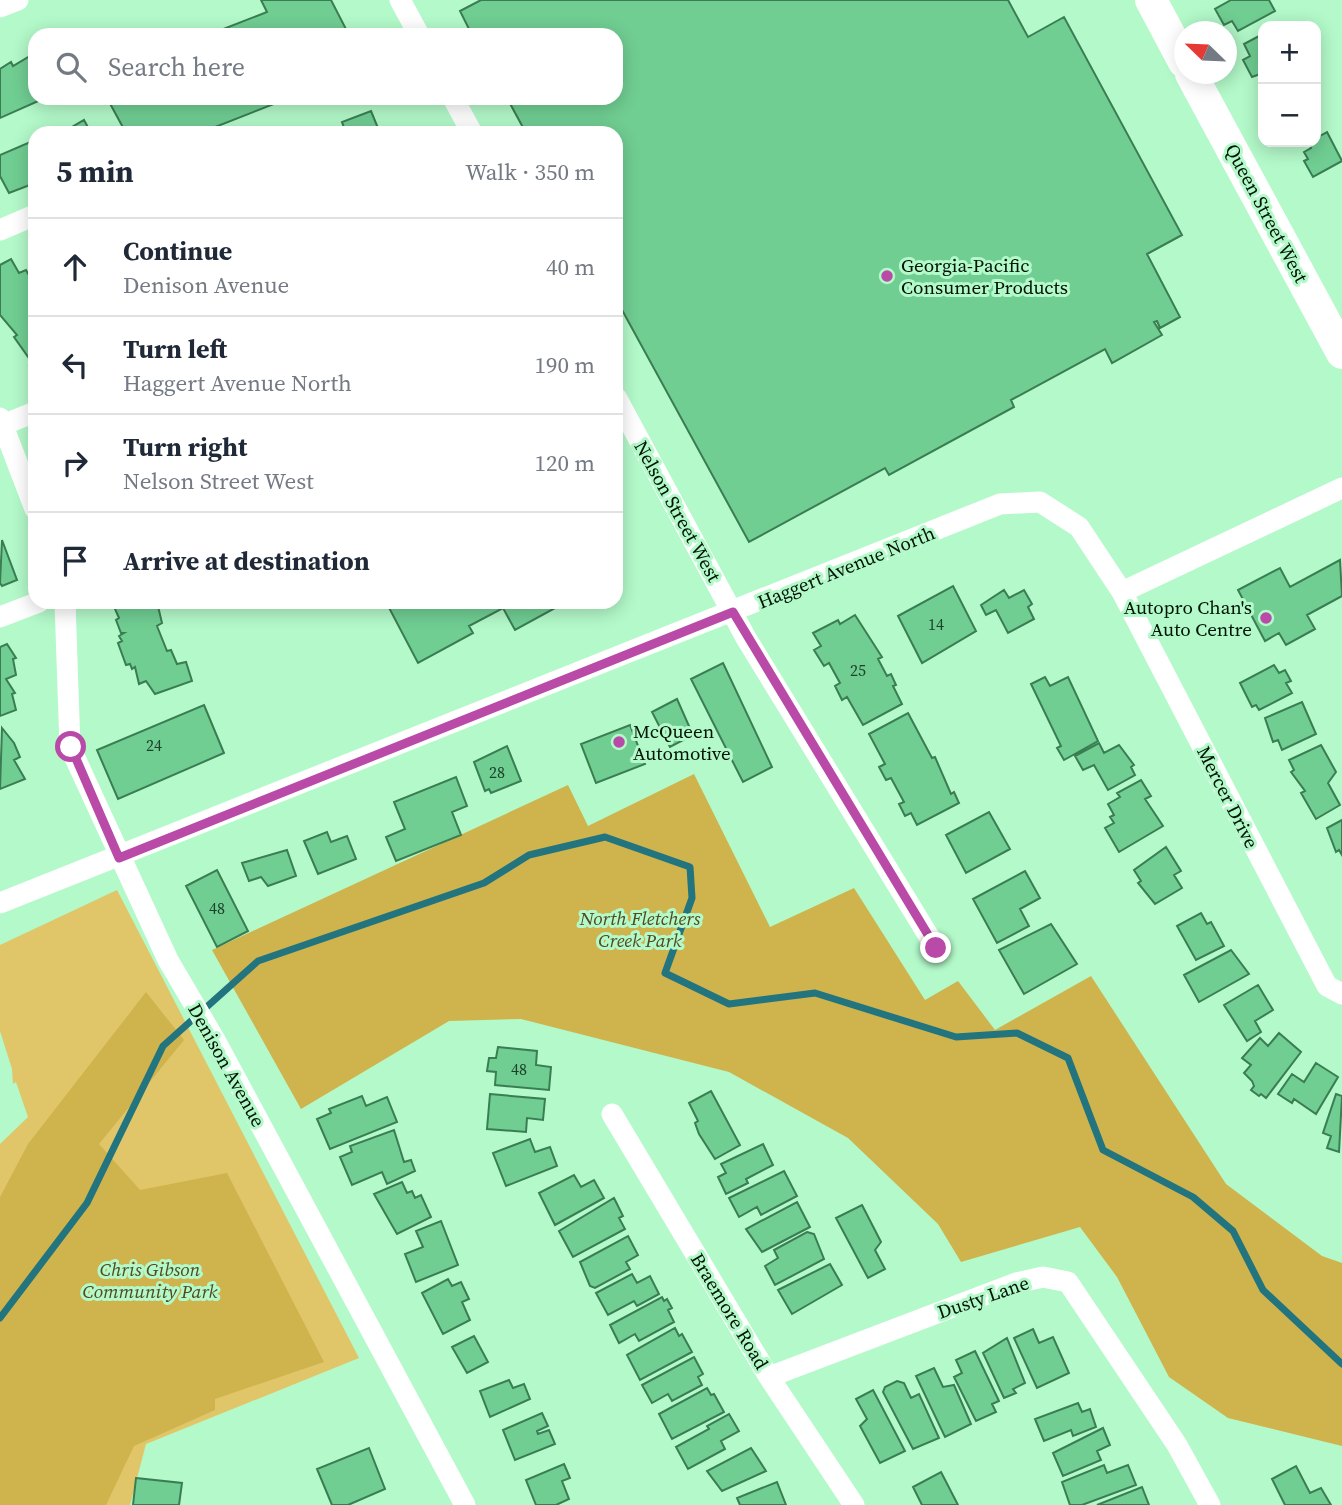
<!DOCTYPE html>
<meta charset="utf-8">
<style>
body{margin:0;font-family:"Source Serif 4",serif;background:#f2f2f3;color:#1f2937}
.controls{position:absolute;right:21px;top:21px;display:grid;overflow:hidden;border-radius:14px;box-shadow:0 4px 18px #0003}
.controls button{width:63px;height:63px;display:grid;place-items:center;padding:0;border:0;border-bottom:2px solid #e0e1e3;background:#fff;color:#1f2937;font:35px sans-serif}
.compass{position:absolute;left:1174px;top:21px;width:63px;height:63px;border-radius:50%;background:#fff;box-shadow:0 4px 18px #0003;rotate:293deg}
.stop{position:absolute;width:21px;height:21px;margin:-16px;border:5px solid #b94aa8;border-radius:50%;background:#fff}
.stop.end{background:#b94aa8;border-color:#fff;box-shadow:0 2px 7px #0008}
.list{margin:0;padding:0;list-style:none}
h2{display:flex;justify-content:space-between;align-items:center;height:91px;margin:0;padding:0 28px;font-size:30px}
h2 small{font-size:23px;font-weight:400;color:#747a83}
.list li{display:grid;grid-template-columns:46px 1fr auto;gap:21px;align-items:center;box-sizing:border-box;height:98px;padding:0 28px;border-top:2px solid #e0e1e3}
.list b{display:block;font-size:26px;white-space:nowrap}
.list p{margin:0;font-size:23px;white-space:nowrap;color:#747a83}
.list em{font-size:23px;font-style:normal;color:#747a83}
.icon{flex:none;width:38px;height:38px;fill:none;stroke:currentColor;stroke-width:2;stroke-linecap:round;stroke-linejoin:round}
.map{position:relative;flex:none;width:1342px;height:1505px;overflow:hidden}
.search{position:absolute;background:#fff;box-shadow:0 4px 18px #0003;left:28px;top:28px;width:595px;height:77px;display:flex;align-items:center;gap:18px;box-sizing:border-box;padding:0 24px;border-radius:21px;color:#747a83;font-size:26px}
.panel{position:absolute;background:#fff;box-shadow:0 4px 18px #0003;left:28px;top:126px;width:595px;height:483px;border-radius:21px}
.map>svg:first-child{display:block}
.green{fill:#e0c668}
.forest{fill:#cfb34d}
.lines{fill:none;stroke-linecap:round;stroke-linejoin:round}
.stream{stroke:#22747f;stroke-width:7}
.building{fill:#70ce92;stroke:#3a7d53;stroke-width:2}
.street{stroke:#fff;stroke-width:21}
.secondary{stroke:#fff;stroke-width:32}
.route{stroke:#b94aa8;stroke-width:9}
.poi-dot{fill:#b94aa8;stroke:#b3f9c9;stroke-width:2.5}
.labels{text-anchor:middle;stroke-width:6;stroke-linejoin:round;paint-order:stroke}
.number-label{font-size:16px;fill:#1c4228}
.street-label{font-size:19px;fill:#001405;stroke:#b3f9c9}
.poi-label{font-size:19px;fill:#001405;stroke:#b3f9c9;text-anchor:start}
.park-label{font-size:19px;font-style:italic;fill:#53481e;stroke:#b3f9c9}
</style>
<div class="map">
<svg width="1342" height="1505" viewBox="0 0 1342 1505">
<rect width="100%" height="100%" fill="#b3f9c9"/>
<path class="green" d="M117,890L359,1358L146,1444L130,1505H0V1144L28,1117L16,1082L13,1084L12,1069L0,1031V945Z"/>
<path class="forest" d="M694,774L770,927L854,888L925,1000L958,981L995,1030L1091,976L1226,1184L1322,1256L1342,1263V1446L1228,1418L1169,1377L1117,1277L1080,1227L961,1262L938,1224L848,1138L729,1072L521,1019L449,1021L301,1109L212,950L568,785L588,826Z
M146,992L184,1040L99,1144L140,1190L227,1173L324,1362L215,1399V1410L134,1446L106,1505H0V1197L28,1144Z"/>
<g class="lines">
<path class="stream" d="M0,1318L87,1203L163,1046L258,961L484,883L529,855L605,837L690,867L692,898L665,973L729,1004L815,993L956,1037L1017,1033L1068,1058L1103,1150L1193,1197L1233,1231L1263,1290L1342,1364"/>
</g>
<path class="building" d="M261,0H331L349,35H208L267,12Z
M481,0H1008L1028,37L1064,17L1182,235L1147,254L1180,317L1160,328L1157,321L1154,322L1162,335L1112,363L1105,349L1011,400L1014,407L889,475L885,468L749,542L616,299V133H526L507,98H616V35H472L460,11Z
M1231,0H1269L1275,11L1238,31L1232,21L1224,25L1215,9Z
M1263,34V73L1252,77L1243,60L1250,56L1244,44Z
M35,53V98H45L0,118V69L11,62L13,66Z
M107,98H289L200,133H126Z
M371,111L380,133H346L342,122Z
M84,120L91,133H57L70,128Z
M1327,132L1342,161L1313,177L1304,161L1308,159L1304,152L1311,148L1308,142H1316V138Z
M35,140V183L9,193L0,176V155Z
M11,259L19,273L26,270L35,286V379L29,366L33,364L14,337L17,335L0,315V265Z
M2,540L17,580L2,586L0,583Z
M1340,560L1342,596L1307,615L1315,629L1286,645L1279,633L1265,641L1238,590L1280,568L1290,587Z
M953,586L976,631L922,663L898,616Z
M1004,590L1009,598L1024,590L1032,604L1028,607L1034,619L1008,633L996,610L986,615L981,605Z
M157,602L162,623L157,626L167,651L171,650L177,664L186,662L192,681L155,694L146,681L139,684L135,667L132,669L130,664L126,665L118,643L122,641L119,636L124,633H121L116,620L119,618L115,609L117,602Z
M386,602H566L515,630L503,608L469,626L473,633L418,663Z
M855,615L882,657L878,659L887,676L891,674L896,685L893,686L902,704L863,725L847,697L842,700L835,686L840,683L829,663L824,666L814,650L821,646L813,633L838,620L840,624Z
M7,644L16,658L13,659L16,675L6,679L15,693L12,694L16,710L0,716V647Z
M723,663L772,767L743,782L691,679Z
M1274,665L1279,673L1285,670L1291,681L1286,683L1292,693L1259,710L1256,705L1252,707L1240,683Z
M1045,677L1050,686L1068,677L1098,741L1064,760L1057,748L1061,746L1031,684Z
M677,699L693,735L670,747L652,712Z
M1302,702L1316,734L1282,750L1278,740L1273,742L1265,718Z
M204,705L224,753L118,799L97,750Z
M908,713L932,758L935,757L951,794L954,792L959,803L917,825L911,813L905,816L899,804L904,802L891,778L886,780L879,767L885,764L869,734Z
M630,725L645,764L596,783L581,744Z
M2,728L14,743L20,757L14,760L25,779L0,789Z
M1099,743L1104,753L1119,745L1134,765L1131,767L1135,775L1108,790L1094,765L1083,770L1075,756Z
M1321,745L1336,772L1328,783L1340,805L1316,819L1301,793L1305,791L1291,772L1294,770L1289,760Z
M507,746L521,781L491,793L489,789L485,791L474,762Z
M456,777L467,806L452,812L461,835L396,861L386,837L405,829L394,802Z
M1141,780L1151,796L1145,799L1163,826L1119,852L1105,828L1114,823L1110,817L1114,815L1108,804L1120,797L1117,793Z
M989,812L1010,849L966,873L946,835Z
M1342,820V855L1339,850L1336,852L1327,828Z
M327,832L331,842L347,836L356,859L318,874L304,841Z
M1166,847L1181,871L1174,875L1182,888L1155,904L1138,883L1141,881L1134,870Z
M287,850L296,876L268,886L261,877L249,881L242,863Z
M217,870L248,931L217,947L186,886Z
M1025,871L1040,898L1020,909L1029,926L997,943L973,899Z
M1201,913L1207,924L1211,922L1224,946L1196,960L1177,926Z
M1051,924L1077,964L1024,994L999,950Z
M1231,950L1249,974L1199,1002L1184,975Z
M1258,985L1273,1010L1255,1021L1261,1032L1247,1041L1224,1005Z
M1279,1033L1301,1052L1266,1098L1261,1094L1259,1096L1251,1090L1254,1086L1252,1081L1244,1073L1251,1065L1242,1058L1260,1038L1268,1046Z
M498,1047L537,1051L536,1065L551,1067L549,1090L495,1085L496,1072L487,1071L489,1058H496Z
M1316,1063L1338,1077L1316,1114L1294,1099L1292,1103L1278,1094L1292,1074L1304,1082Z
M711,1091L740,1145L715,1159L699,1134L695,1123L698,1121L689,1103Z
M490,1094L545,1099L543,1120L527,1118L526,1132L487,1129Z
M1336,1094L1342,1096L1339,1152L1327,1148L1331,1136L1323,1133Z
M362,1096L366,1106L387,1097L397,1122L330,1149L317,1119L331,1113L329,1109Z
M394,1130L404,1162L411,1160L415,1171L387,1184L382,1172L352,1185L340,1157L352,1152L350,1146Z
M530,1139L535,1152L550,1147L557,1166L506,1186L493,1153Z
M763,1144L773,1165L746,1179L748,1183L726,1194L718,1177L726,1173L721,1164Z
M784,1171L797,1196L761,1215L757,1207L739,1217L729,1198Z
M574,1175L581,1187L594,1180L604,1198L555,1225L539,1193Z
M402,1182L407,1193L412,1191L415,1198L421,1195L431,1217L397,1234L374,1194Z
M614,1198L623,1216L619,1218L625,1229L573,1257L559,1231Z
M797,1202L810,1227L762,1252L746,1229Z
M862,1205L881,1242L875,1250L885,1269L868,1278L836,1218Z
M441,1221L458,1265L416,1282L405,1254L423,1247L416,1231Z
M807,1232L814,1234L824,1259L775,1285L765,1266L778,1258L774,1250Z
M628,1236L638,1255L626,1262L630,1269L595,1288L590,1286L580,1262Z
M830,1264L842,1285L792,1314L778,1290Z
M632,1274L637,1283L650,1276L659,1294L637,1306L634,1301L608,1315L596,1293Z
M448,1279L452,1286L461,1282L469,1299L462,1302L470,1320L443,1334L422,1293Z
M662,1297L664,1301L667,1299L672,1308L668,1310L674,1322L639,1341L635,1334L619,1343L610,1325Z
M675,1328L679,1336L682,1334L692,1352L640,1380L627,1355Z
M1033,1329L1039,1343L1053,1337L1069,1373L1037,1388L1014,1338Z
M474,1336L488,1362L467,1373L452,1347Z
M1007,1338L1025,1383L1013,1389L1016,1393L1004,1398L983,1353Z
M975,1351L999,1401L992,1404L996,1412L976,1421L954,1377L962,1373L956,1360Z
M694,1357L703,1374L698,1377L702,1385L672,1401L668,1394L652,1403L642,1385Z
M934,1368L943,1387L954,1385L971,1424L945,1437L916,1376Z
M509,1380L513,1388L524,1384L530,1399L490,1417L480,1391Z
M897,1381L904,1383L911,1398L919,1394L939,1438L913,1449L883,1392L885,1387Z
M707,1388L711,1395L714,1394L724,1412L672,1439L659,1414Z
M873,1390L905,1451L880,1463L860,1426L867,1419L856,1399Z
M1078,1403L1082,1412L1090,1409L1096,1427L1073,1436L1071,1430L1044,1441L1035,1419Z
M542,1413L548,1426L537,1431L538,1434L549,1430L555,1444L515,1460L503,1430Z
M729,1414L739,1431L721,1441L725,1449L688,1469L676,1447L709,1429L707,1426Z
M1103,1428L1110,1445L1097,1451L1101,1460L1063,1476L1053,1453Z
M369,1448L385,1489L348,1505H332L317,1469Z
M751,1448L766,1471L722,1491L707,1471Z
M564,1464L570,1478L562,1481L569,1499L556,1505H536L526,1480Z
M1104,1465L1107,1473L1128,1465L1136,1485L1082,1505H1070L1062,1482Z
M1296,1466L1310,1493L1321,1488L1331,1505H1285L1272,1479Z
M941,1472L958,1505H922L913,1487Z
M136,1478L182,1483L179,1505H133Z
M777,1482L786,1505H740L737,1498Z
M1142,1487L1149,1505H1097Z"/>
<g class="lines">
<path class="street" d="M400,0L419,35
M0,7L18,0
M453,98L472,133
M0,230L35,215
M616,397L746,638L936,948
M0,418L35,509
M0,426L35,412
M1122,592L1342,488
M65,602L70,747L168,960L215,1040L465,1505
M0,617L39,602
M0,903L1000,504L1040,502L1079,527L1122,592L1327,986L1342,994
M612,1114L769,1377L854,1505
M769,1377L1016,1283L1043,1277L1068,1282L1177,1445L1210,1505"/>
<path class="secondary" d="M1151,0L1184,62
M1191,74L1342,353"/>
</g>
<g class="lines">
<path class="route" d="M71,747L119,858L733,612L936,948"/>
</g>
<g class="poi-dot">
<circle cx="887" cy="276" r="7"/>
<circle cx="1266" cy="618" r="7"/>
<circle cx="619" cy="742" r="7"/>
</g>
<g class="labels">
<g class="number-label">
<text x="936" y="630">14</text>
<text x="858" y="676">25</text>
<text x="154" y="751">24</text>
<text x="497" y="778">28</text>
<text x="217" y="914">48</text>
<text x="519" y="1075">48</text>
</g>
<g class="street-label">
<text transform="translate(1267 213) rotate(62)" y="7">Queen Street West</text>
<text transform="translate(678 511) rotate(61)" y="7">Nelson Street West</text>
<text transform="translate(846 567) rotate(-22)" y="7">Haggert Avenue North</text>
<text transform="translate(1228 797) rotate(63)" y="7">Mercer Drive</text>
<text transform="translate(227 1065) rotate(61)" y="7">Denison Avenue</text>
<text transform="translate(983 1297) rotate(-19)" y="7">Dusty Lane</text>
<text transform="translate(730 1311) rotate(59)" y="7">Braemore Road</text>
</g>
<g class="poi-label">
<text x="901" y="272">Georgia-Pacific<tspan x="901" dy="22">Consumer Products</tspan></text>
<text x="1252" y="614" text-anchor="end">Autopro Chan's<tspan x="1252" dy="22">Auto Centre</tspan></text>
<text x="633" y="738">McQueen<tspan x="633" dy="22">Automotive</tspan></text>
</g>
<g class="park-label">
<text x="640" y="925">North Fletchers<tspan x="640" dy="22">Creek Park</tspan></text>
<text x="150" y="1276">Chris Gibson<tspan x="150" dy="22">Community Park</tspan></text>
</g>
</g>
</svg>
<div class="controls">
<button>+</button>
<button>−</button>
</div>
<svg class="compass" viewBox="-18 -18 36 36"><path d="M0-13l5 13h-10z" fill="#e53935"/><path d="M0 13l5-13h-10z" fill="#747a83"/></svg>
<div class="stop" style="left:71px;top:747px"></div>
<div class="stop end" style="left:936px;top:948px"></div>
<div class="search"><svg class="icon" aria-label="search" viewBox="0 0 24 24"><circle cx="10" cy="10" r="6"/><path d="M15 15l6 6"/></svg>Search here</div>
<section class="panel">
<h2>5 min<small>Walk · 350 m</small></h2>
<ul class="list">
<li><svg class="icon" aria-label="ahead" viewBox="0 0 24 24"><path d="M12 20V5M6 11l6-6 6 6"/></svg><div><b>Continue</b><p>Denison Avenue</p></div><em>40 m</em></li>
<li><svg class="icon" aria-label="left" viewBox="0 0 24 24"><path d="M17 20v-9H6M10 6l-5 5 5 5"/></svg><div><b>Turn left</b><p>Haggert Avenue North</p></div><em>190 m</em></li>
<li><svg class="icon" aria-label="right" viewBox="0 0 24 24"><path d="M7 20v-9h11M14 6l5 5-5 5"/></svg><div><b>Turn right</b><p>Nelson Street West</p></div><em>120 m</em></li>
<li><svg class="icon" aria-label="arrive" viewBox="0 0 24 24"><path d="M6 21V4h12l-3 4 3 4H6"/></svg><div><b>Arrive at destination</b></div></li>
</ul>
</section>
</div>
